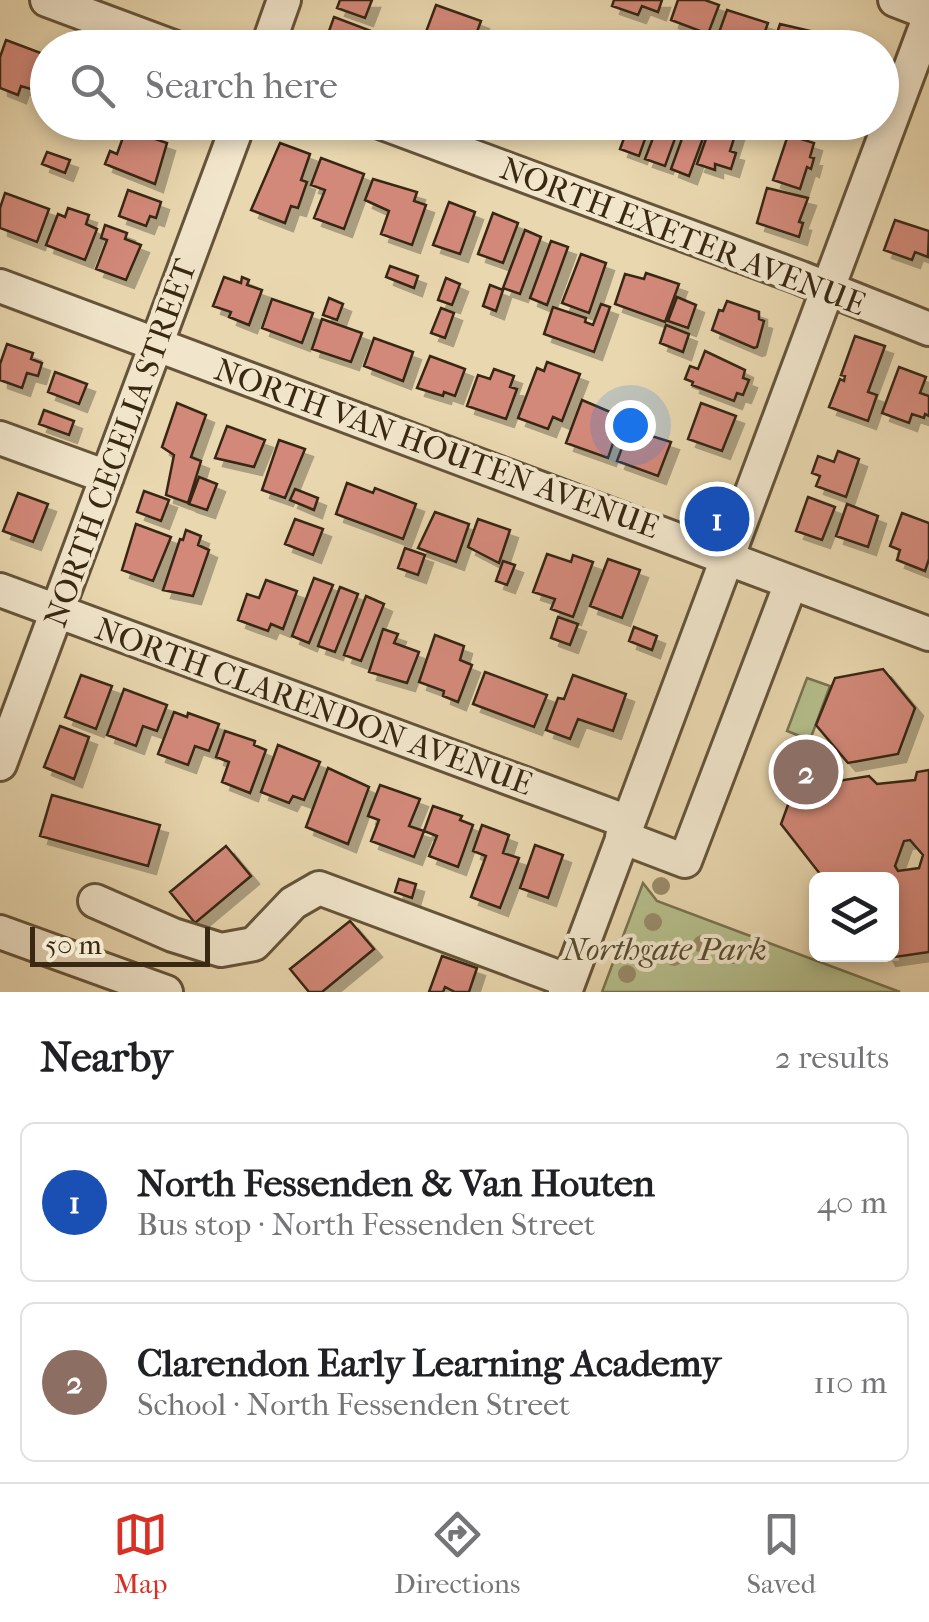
<!DOCTYPE html>
<meta charset="utf-8">
<style>
body{margin:0;font-family:"IM FELL French Canon",serif;background:#f2f2f2;color:#202124}
.controls{position:absolute;right:30px;bottom:30px;display:grid;overflow:hidden;border-radius:15px;box-shadow:0 5px 15px #0003}
.controls button{width:90px;height:90px;display:grid;place-items:center;padding:0;border:0;border-bottom:2px solid #e0e0e0;background:#fff;color:#202124;font:50px sans-serif}
.scale{position:absolute;left:30px;bottom:25px;width:180px;box-sizing:border-box;padding-left:10px;border:5px solid #392812;border-top:0;font-size:28px;line-height:35px;white-space:nowrap;color:#392812;-webkit-text-stroke:8px #f1e5cb;paint-order:stroke}
.you{position:absolute;left:630px;top:425px;width:35px;height:35px;margin:-25px;border:8px solid #fff;border-radius:50%;background:#1a73e8;box-shadow:0 0 0 15px #1a73e833}
.badge{display:grid;place-items:center;width:65px;height:65px;border-radius:50%;background:#d93025;color:#fff;font-size:32px;font-weight:700}
.pin{position:absolute;translate:-50% -50%;border:5px solid #fff;box-shadow:0 2px 10px #0006}
.list{margin:0;padding:0;list-style:none}
h2{display:flex;justify-content:space-between;align-items:center;height:130px;margin:0;padding:0 40px;font-size:42px}
h2 small{font-size:32px;font-weight:400;color:#757577}
.list li{display:grid;grid-template-columns:65px 1fr auto;gap:30px;align-items:center;box-sizing:border-box;height:160px;margin:0 20px 20px;padding:0 20px;border:2px solid #e0e0e0;border-radius:15px}
.list b{display:block;font-size:38px;white-space:nowrap}
.list p{margin:0;font-size:32px;white-space:nowrap;color:#757577}
.list em{font-size:32px;font-style:normal;color:#757577}
.icon{flex:none;width:55px;height:55px;fill:none;stroke:currentColor;stroke-width:2;stroke-linecap:round;stroke-linejoin:round}
.map{position:relative;flex:none;width:929px;height:992px;overflow:hidden}
.search{position:absolute;background:#fff;box-shadow:0 5px 15px #0003;left:30px;right:30px;top:30px;height:110px;display:flex;align-items:center;gap:25px;box-sizing:border-box;padding:0 35px;border-radius:55px;color:#757577;font-size:38px}
.sheet{height:490px;background:#fff}
nav{display:flex;justify-content:space-around;align-items:center;box-sizing:border-box;height:140px;border-top:2px solid #e0e0e0;background:#fff;font-size:28px;color:#757577}
nav a{display:grid;justify-items:center;gap:5px}
nav .on{color:#d93025}
.map>svg:first-child{display:block}
.green{fill:#b5be8c;stroke:#77734f;stroke-width:2.5}
.building{fill:#d3897a;stroke:#392812;stroke-width:2.5;fill-rule:evenodd;filter:url(#shadow)}
.lines{fill:none;stroke-linecap:round;stroke-linejoin:round}
.minor-casing{stroke:#655439;stroke-width:38}
.minor{stroke:#f1e5cb;stroke-width:32}
.tree{fill:#998c69}
.labels{text-anchor:middle;stroke-width:8;stroke-linejoin:round;paint-order:stroke}
.street-label{font-size:32px;fill:#392812;stroke:#f1e5cb}
.park-label{font-size:32px;font-style:italic;fill:#584e30;stroke:#f1e5cb}
</style>
<div class="map">
<svg width="929" height="992" viewBox="0 0 929 992">
<defs>
<filter id="shadow"><feDropShadow dx="8" dy="8" stdDeviation="0" flood-color="#0004"/></filter>
</defs>
<rect width="100%" height="100%" fill="#e9d7af"/>
<filter id="stains"><feTurbulence type="fractalNoise" baseFrequency=".002" numOctaves="4"/><feColorMatrix values="0 0 0 0 .2 0 0 0 0 .09 0 0 0 0 .02 0 0 0 .5 -.17"/></filter>
<radialGradient id="worn" r=".72"><stop offset=".6" stop-color="#630" stop-opacity="0"/><stop offset="1" stop-color="#630" stop-opacity=".3"/></radialGradient>
<path class="green" d="M807,678L830,686L810,740L787,731Z
M643,883L657,901L900,992H602Z"/>
<path class="building" d="M340,0H372L365,18L337,8Z
M614,0H662L658,12L642,6L638,15L612,6Z
M678,0H705L719,5L708,34L671,20Z
M436,5L481,21L471,48H420Z
M727,10L768,23L759,48H733L716,41Z
M334,17L387,37L396,43L394,48L324,45Z
M780,24L810,31L809,34L822,39L819,48H772Z
M530,35L565,48H525Z
M6,40L46,55L34,90L21,86L18,95L0,88V57Z
M630,122H651L639,156L620,149Z
M659,122H681L665,166L645,159Z
M688,122H709L689,176L671,169Z
M712,122L739,123L730,151L736,153L731,169L715,164V170L697,164Z
M126,129L167,143L155,184L105,164L110,151L117,154Z
M788,135L814,143L810,157L814,158L811,169L807,167L800,189L773,180Z
M280,143L310,154L301,180L307,182L298,208L291,206L285,223L251,210Z
M47,152L70,160L65,173L42,164Z
M321,158L364,174L344,229L314,218L325,190L311,185Z
M373,179L417,192L414,201L426,205L412,245L381,234L389,211L365,200Z
M767,188L808,198L799,222L803,223L799,237L757,223Z
M128,190L161,202L156,218L150,216L146,226L119,216Z
M5,193L49,209L37,242L0,228V208Z
M449,202L475,212L460,254L433,245Z
M68,208L89,215L86,224L97,229L85,260L46,245L58,214L65,217Z
M493,213L518,223L503,263L478,254Z
M895,220L929,231L928,257L915,252L912,260L884,250Z
M105,225L127,233L125,239L141,245L126,280L96,269L107,240L101,238Z
M525,230L541,237L520,294L503,288Z
M551,241L568,247L547,305L530,298Z
M581,254L606,263L589,313L562,303Z
M390,266L418,276L414,288L386,277Z
M646,273L679,284L665,322L615,304L625,274L644,279Z
M224,277L241,283L242,277L249,280L247,285L262,290L249,325L229,317L231,312L213,306Z
M446,278L460,284L452,305L438,300Z
M490,285L503,290L496,311L483,306Z
M677,297L696,305L688,328L668,321Z
M329,298L343,304L337,320L323,315Z
M272,299L313,313L302,343L262,328Z
M727,301L759,312V319L764,321L757,347L754,348L712,330L719,310L723,311Z
M601,304L610,307L594,352L544,334L553,307L586,318L585,322L593,325Z
M441,308L454,313L445,338L431,333Z
M322,319L362,333L351,362L312,349Z
M666,325L689,334L683,352L660,343Z
M855,336L885,346L868,392L877,395L868,421L829,407L840,379L844,381L845,376L841,375Z
M374,338L413,352L403,381L364,366Z
M7,344L33,353L31,359L42,363L38,376L27,373L22,388L0,380V364Z
M705,351L745,370L743,378L749,380L743,395L737,393L734,401L692,385L693,382L685,379L690,366L698,369Z
M430,356L465,369L455,396L444,392L443,396L417,388Z
M547,362L580,374L562,421L553,417L548,429L518,418L537,368L544,371Z
M899,367L926,377L920,393L929,396V416L925,414L924,418L912,414L909,423L882,413Z
M494,369L514,376L510,387L517,389L506,419L467,406L478,375L490,379Z
M55,372L87,384L79,404L48,392Z
M582,400L622,417L608,458L566,443Z
M177,403L206,415L191,457L201,461L188,503L166,495L174,455L162,447Z
M701,403L736,416L722,451L688,439Z
M44,410L74,421L69,435L39,424Z
M227,426L265,440L254,467L215,458Z
M629,429L671,442L658,476L617,461Z
M279,440L305,449L285,498L262,490Z
M838,451L859,459L846,497L816,486L820,476L812,473L818,456L834,462Z
M199,477L217,484L207,510L189,504Z
M347,483L373,493L375,488L416,504L403,539L336,514Z
M295,489L318,498L314,510L290,500Z
M144,491L169,500L161,521L137,512Z
M18,493L48,504L33,542L3,531Z
M808,497L835,507L822,540L796,531Z
M847,504L878,516L868,547L836,536Z
M435,512L469,524L456,562L418,548Z
M902,513L929,523V559L925,571L897,560L900,550L890,546Z
M295,519L323,529L313,555L285,544Z
M478,519L510,530L499,563L468,547Z
M136,524L171,537L153,581L122,570Z
M186,530L201,536L198,545L209,550L193,596L163,590L180,539L183,540Z
M405,548L425,555L418,575L398,568Z
M547,554L571,562L573,555L593,562L573,617L551,609L555,599L533,592Z
M608,559L640,570L622,618L590,606Z
M503,561L515,565L507,585L496,581Z
M314,578L333,585L309,643L292,636Z
M266,580L297,591L283,629L271,624L268,631L238,620L247,594L259,598Z
M340,587L358,594L335,652L318,646Z
M366,596L384,604L361,661L344,655Z
M558,617L578,624L570,645L551,638Z
M634,627L657,636L652,650L629,641Z
M383,629L398,634L394,643L419,652L407,683L369,672Z
M435,635L464,646L460,660L472,665L458,702L443,696L444,691L419,682Z
M883,669L915,708L898,754L848,763L816,725L835,678Z
M485,672L547,695L534,727L473,704Z
M81,675L112,686L96,729L65,717Z
M573,675L626,694L613,731L578,719L570,739L546,730L558,698L564,699Z
M124,689L167,705L157,731L143,726L136,746L107,735Z
M174,712L187,717L188,713L219,724L209,751L195,746L188,765L158,754Z
M60,726L89,737L74,779L44,767Z
M225,731L255,741L254,745L266,750L250,793L222,782L229,762L216,757Z
M278,745L320,762L304,800L293,796L289,803L261,792Z
M328,768L369,787L348,844L306,827Z
M929,770V952L888,958L886,954H892V879H824L781,824L792,794L810,790L812,785L869,776L877,784L915,780L917,772ZM910,840L923,855L919,868L898,871L895,866L904,841Z
M380,785L420,799L409,826L424,831L414,857L371,841L379,820L368,816Z
M52,795L160,825L148,866L40,836Z
M433,806L462,816L460,820L473,825L458,867L429,856L437,836L424,831Z
M482,825L509,835L503,853L519,858L500,908L471,897L486,856L473,851Z
M535,845L563,855L548,898L520,888Z
M226,846L251,876L195,923L170,892Z
M399,879L416,884L412,898L395,892Z
M350,921L374,949L322,992H309L290,969Z
M442,956L477,968L469,992H455L445,987L443,992H429Z"/>
<g class="lines">
<g class="minor-casing">
<path id="minor" d="M47,0L176,48
M895,0L929,13
M267,48L284,0
M380,122L801,278L929,329
M0,286L929,634
M0,438L107,477
M0,590L628,822
M0,764L239,122
M622,837L685,861L791,583
M95,901L173,935L221,950L254,944L293,903L319,888L569,981
M0,932L166,992
M565,992L929,18"/>
</g>
<use href="#minor" class="minor"/>
</g>
<g class="tree">
<circle cx="661" cy="886" r="9"/>
<circle cx="653" cy="922" r="9"/>
<circle cx="702" cy="944" r="9"/>
<circle cx="733" cy="955" r="9"/>
<circle cx="674" cy="957" r="9"/>
<circle cx="627" cy="974" r="9"/>
</g>
<g class="labels">
<g class="street-label">
<text transform="translate(683 236) rotate(21)" y="11">NORTH EXETER AVENUE</text>
<text transform="translate(120 443) rotate(-70)" y="11">NORTH CECELIA STREET</text>
<text transform="translate(437 448) rotate(20)" y="11">NORTH VAN HOUTEN AVENUE</text>
<text transform="translate(314 706) rotate(20)" y="11">NORTH CLARENDON AVENUE</text>
</g>
<g class="park-label">
<text x="665" y="960">Northgate Park</text>
</g>
</g>
<rect width="100%" height="100%" filter="url(#stains)"/>
<rect width="100%" height="100%" fill="url(#worn)"/>
</svg>
<div class="controls">
<button><svg class="icon" aria-label="layers" viewBox="0 0 24 24"><path d="M12 4l9 5-9 5-9-5zM3 14l9 5 9-5"/></svg></button>
</div>
<div class="scale">50 m</div>
<div class="you"></div>
<div class="pin badge" style="left:717px;top:519px;background:#1a4fb4">1</div>
<div class="pin badge" style="left:806px;top:772px;background:#8d6e63">2</div>
<div class="search"><svg class="icon" aria-label="search" viewBox="0 0 24 24"><circle cx="10" cy="10" r="6"/><path d="M15 15l6 6"/></svg>Search here</div>
</div>
<section class="sheet">
<h2>Nearby<small>2 results</small></h2>
<ul class="list">
<li><span class="badge" style="background:#1a4fb4">1</span><div><b>North Fessenden &amp; Van Houten</b><p>Bus stop · North Fessenden Street</p></div><em>40 m</em></li>
<li><span class="badge" style="background:#8d6e63">2</span><div><b>Clarendon Early Learning Academy</b><p>School · North Fessenden Street</p></div><em>110 m</em></li>
</ul>
</section>
<nav>
<a class="on"><svg class="icon" aria-label="map" viewBox="0 0 24 24"><path d="M3 6l6-2 6 2 6-2v14l-6 2-6-2-6 2zM9 4v14M15 6v14"/></svg>Map</a>
<a><svg class="icon" aria-label="directions" viewBox="0 0 24 24"><path d="M12 3l9 9-9 9-9-9zM9 14v-3h6M13 9l2 2-2 2"/></svg>Directions</a>
<a><svg class="icon" aria-label="saved" viewBox="0 0 24 24"><path d="M7 4h10v16l-5-4-5 4z"/></svg>Saved</a>
</nav>
